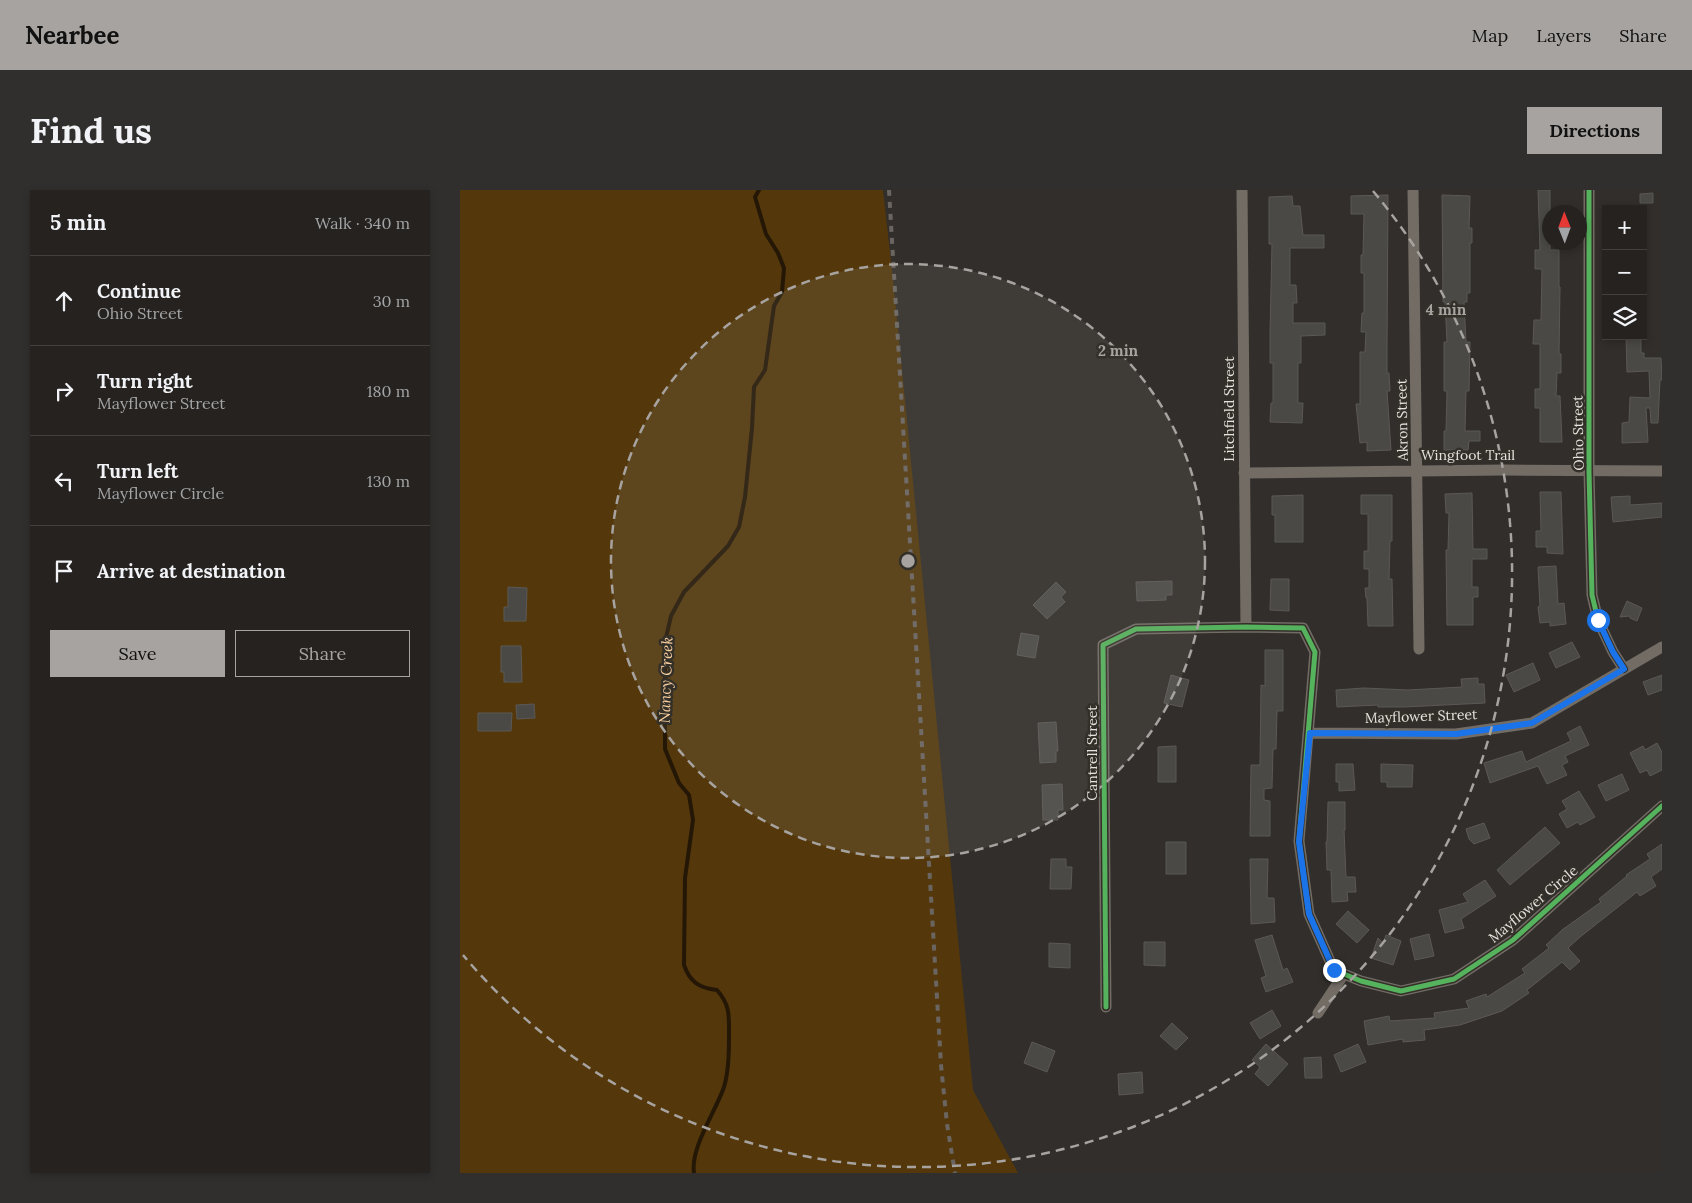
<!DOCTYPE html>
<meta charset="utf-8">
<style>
body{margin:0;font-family:Lora,serif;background:#312f2d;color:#f1f3f6}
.controls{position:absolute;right:15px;top:15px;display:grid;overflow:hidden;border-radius:0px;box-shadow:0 2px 8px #0003}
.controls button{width:45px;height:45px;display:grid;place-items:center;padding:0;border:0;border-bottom:1px solid #423f3e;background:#252220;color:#f1f3f6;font:25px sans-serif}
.compass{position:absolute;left:1082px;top:15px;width:45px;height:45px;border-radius:50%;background:#252220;box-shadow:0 2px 8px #0003;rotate:359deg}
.stop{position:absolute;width:15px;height:15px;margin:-11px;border:4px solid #1a73e8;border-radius:50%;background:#fff}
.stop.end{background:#1a73e8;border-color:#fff;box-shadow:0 1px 5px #0008}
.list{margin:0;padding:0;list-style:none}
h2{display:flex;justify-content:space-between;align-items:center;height:65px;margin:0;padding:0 20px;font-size:21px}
h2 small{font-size:16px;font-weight:400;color:#a3a4a5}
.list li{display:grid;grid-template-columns:32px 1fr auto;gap:15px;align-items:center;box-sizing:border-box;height:90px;padding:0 20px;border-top:1px solid #423f3e}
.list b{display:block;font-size:19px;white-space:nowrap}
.list p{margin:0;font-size:16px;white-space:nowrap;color:#a3a4a5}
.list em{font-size:16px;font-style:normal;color:#a3a4a5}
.actions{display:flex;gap:10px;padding:15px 20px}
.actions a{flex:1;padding:11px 0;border:1px solid #a7a3a0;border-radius:0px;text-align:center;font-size:18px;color:#a7a3a0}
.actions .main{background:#a7a3a0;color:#111}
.icon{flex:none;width:28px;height:28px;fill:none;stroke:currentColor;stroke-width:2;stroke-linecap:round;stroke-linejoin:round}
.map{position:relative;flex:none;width:1202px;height:983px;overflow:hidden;border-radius:0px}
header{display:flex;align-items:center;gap:30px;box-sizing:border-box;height:70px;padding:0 25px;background:#a7a3a0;color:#111}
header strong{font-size:24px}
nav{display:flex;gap:28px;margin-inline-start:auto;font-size:18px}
.intro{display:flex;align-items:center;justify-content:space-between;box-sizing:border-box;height:120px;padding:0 30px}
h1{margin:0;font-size:35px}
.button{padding:12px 22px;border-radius:0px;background:#a7a3a0;color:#111;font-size:18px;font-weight:700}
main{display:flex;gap:30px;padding:0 30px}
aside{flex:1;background:#252220;border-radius:0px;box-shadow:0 2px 8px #0003}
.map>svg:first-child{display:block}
.green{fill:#54380c}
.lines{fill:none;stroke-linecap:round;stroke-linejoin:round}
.stream{stroke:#251706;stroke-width:4}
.building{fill:#4b4946;stroke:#5b5855}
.street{stroke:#726c64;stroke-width:11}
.rail{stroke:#6a6561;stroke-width:4;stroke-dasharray:6 6;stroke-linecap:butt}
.cycleway-casing{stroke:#332f29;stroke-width:8}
.cycleway{stroke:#56b35d;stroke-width:5}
.route{stroke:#1a73e8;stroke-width:6}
.ring{fill:none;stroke:#a7a3a0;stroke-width:2.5;stroke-dasharray:9 6}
.labels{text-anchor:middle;stroke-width:5;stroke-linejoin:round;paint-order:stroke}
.street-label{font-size:14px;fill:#e6e2df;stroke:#332f29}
.water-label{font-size:15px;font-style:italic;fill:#fad09e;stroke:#332f29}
.centre{fill:#a7a3a0;stroke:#332f29;stroke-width:2.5}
.ring-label{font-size:15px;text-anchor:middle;font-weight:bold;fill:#a7a3a0;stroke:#332f29;stroke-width:5;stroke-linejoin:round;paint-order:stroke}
</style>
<header>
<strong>Nearbee</strong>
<nav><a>Map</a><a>Layers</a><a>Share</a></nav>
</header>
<div class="intro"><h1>Find us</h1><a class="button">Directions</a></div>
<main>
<aside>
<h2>5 min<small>Walk · 340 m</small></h2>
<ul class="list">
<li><svg class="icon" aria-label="ahead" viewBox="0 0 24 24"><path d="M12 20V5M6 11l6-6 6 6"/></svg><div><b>Continue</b><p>Ohio Street</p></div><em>30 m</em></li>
<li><svg class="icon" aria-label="right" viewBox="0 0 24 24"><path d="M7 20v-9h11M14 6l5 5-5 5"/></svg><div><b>Turn right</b><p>Mayflower Street</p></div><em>180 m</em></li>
<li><svg class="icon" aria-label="left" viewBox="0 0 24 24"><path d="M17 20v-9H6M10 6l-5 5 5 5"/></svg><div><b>Turn left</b><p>Mayflower Circle</p></div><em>130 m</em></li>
<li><svg class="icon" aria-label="arrive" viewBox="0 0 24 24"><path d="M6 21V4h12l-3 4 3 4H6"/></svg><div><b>Arrive at destination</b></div></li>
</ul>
<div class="actions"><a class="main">Save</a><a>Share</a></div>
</aside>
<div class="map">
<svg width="1202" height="983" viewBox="0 0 1202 983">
<rect width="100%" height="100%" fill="#312e2b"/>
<path class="green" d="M0,0H423L433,89L513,900L558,983H0Z"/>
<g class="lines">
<path class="stream" d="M234,983C230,958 256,921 264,897C269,880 269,860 269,843C269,825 270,815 257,800C239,798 230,792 224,775L225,688L233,630L229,605L219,593L205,559V452L211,426L224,402L268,356L279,337L285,307L292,238L294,197L305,180L314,116L322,102L324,78L318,63L306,44L295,7L299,0"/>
</g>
<path class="building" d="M1078,0H1090V60H1099V97H1100L1099,164H1101V183H1097L1096,206H1100L1102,252H1080V218H1075V199H1080V154H1073L1074,130H1081L1082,79H1075V60H1080Z
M1193,3V13H1180V4Z
M928,5L927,158V183H929L930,201H927L931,260L907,261V252L900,253L896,214H900V162H905L906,142H901L902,123H904V83H901V65H903L904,24H891V6Z
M982,5L1010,6L1009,38H1012V53H1010V103H1007V112H1004L1006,152H1010L1009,201H1006L1005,241H1020V251H1009L1008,260H984V241H986L987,201H984V152H987L985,112H983Z
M832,6L833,16H840L843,45H864V58H830V95H836L837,113H833V133H865V145L841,146V173H838V213H843L842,233L810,232L811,213H813V173H810V143L812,54H809V7Z
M1166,146H1181V163H1184V168H1201L1202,190H1200L1198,233H1191L1190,218H1186L1188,252L1162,253V233L1169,232L1170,207L1190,208L1189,181L1167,182Z
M1080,302H1101L1103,364L1087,363V357H1076V341H1081Z
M1012,303L1013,359H1027V369H1012V397H1018V407H1013V435H987L986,360H988L989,323H986L985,304Z
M843,305V352H815V325H812V306Z
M901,305H932V351H930L929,389H932L933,436H908L907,408H906L905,398H909V379H904V361H908V324H901Z
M1170,306V315L1202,313V327L1153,332L1151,307Z
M1096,376L1098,414L1104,413L1106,434L1090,436V432L1080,433L1078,417L1080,416L1078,377Z
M811,389H829V421L810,420Z
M712,391V405H706V410L677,411L676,392Z
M596,392L606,402L601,407L605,412L587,429L573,415Z
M48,397L67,398L66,431H44V417H48Z
M1167,411L1182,418L1177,431L1170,428V426L1160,427Z
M561,443L579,446L575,468L557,465Z
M1112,452L1120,467L1096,478L1089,463Z
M41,456H61L62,492H44V482H41Z
M805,460H823V521H817L816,559H813L812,598L804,599V610L810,611V646H790L791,575H800L801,495L805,496Z
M1073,473L1080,490L1054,502L1046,485Z
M711,485L729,490L722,517L704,513Z
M1202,485V500L1188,505L1183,492Z
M1018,488V494H1024L1025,513L944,517H918V515L877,517L876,500L904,498L948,500L1002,497L1001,489Z
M74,514L75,528L57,529L56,515Z
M18,523H52L51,541H18Z
M596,532L598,561H596V572L580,573L578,533Z
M1120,536L1129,555L1105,566L1108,572L1102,575L1107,585L1087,594L1078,576L1030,593L1024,573L1062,561L1066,572L1111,551L1107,543Z
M1197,553L1202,562V580L1190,586L1187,580L1180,583L1170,563L1183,556L1185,560Z
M716,556V592H698V557Z
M876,574H893L895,600L879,601V592H876Z
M921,574L953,575L952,597H927V592H921Z
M1162,584L1169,600L1146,611L1138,595Z
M602,594L603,620H598V630H583L582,595Z
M1119,601L1135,627L1120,635L1118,632L1107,638L1099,624L1107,619L1102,611Z
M868,612H885V640H884L886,687H895L896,702H887L888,711L872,712L871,680H867L866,652H867Z
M1024,633L1030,648L1014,654L1009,649L1006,639Z
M1085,637L1100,653L1050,695L1037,680Z
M706,652H726V684H706Z
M1202,654V679L1191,687L1196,696L1180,706L1177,702L1120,747L1108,758L1120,771L1110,780L1102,772L1067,800L1069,803L1042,821L1000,835L964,840L965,850L943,852V849L908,855L904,831L929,826L930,831L975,828L974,823L1009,818L1006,811L1026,804L1027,807L1065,783L1062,779L1089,758L1086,755L1102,740L1141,712L1139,709L1167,686L1166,685L1190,669L1187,664Z
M591,669H606V677H612L611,699H590Z
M790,669H808L807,708H814L815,732L791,734Z
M1025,690L1036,706L1001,729L1004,738L985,743L979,720L1008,712L1003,704Z
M888,721L909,740L897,753L876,734Z
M969,744L974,766L955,770L950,749Z
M812,745L823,780L827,778L833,792L806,802L801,788L806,786L795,750Z
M926,745L941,751L933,775L911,768L918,748L923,753Z
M684,752H705V776L684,775Z
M589,753L610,754V778L589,777Z
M812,820L821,836L800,849L790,833Z
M712,833L728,848L716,860L700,846Z
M572,852L595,861L587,882L564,873Z
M806,854L828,874L808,896L795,884L800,877L792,870Z
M898,854L906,872L881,882L874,865Z
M861,867L862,888H845L844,868Z
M682,882L683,903L659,905L658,884Z"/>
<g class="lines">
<path class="street" d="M782,0L786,437
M953,0L959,459
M1129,0V281L1132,405L1138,430L1153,462L1164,479
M784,283L1044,280L1202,281
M850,543L996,544L1072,533L1202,457
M646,817L643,455L676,439L786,437L843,438L855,462L839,651L849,724L874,780L901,791L941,801L994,789L1053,750L1202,616
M858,823L884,784"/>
<path class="rail" d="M429,0L481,875L487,934L495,983"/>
<g class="cycleway-casing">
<path id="cycleway" d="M1129,0V281L1132,405L1138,430L1153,462L1164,479
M646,817L643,455L676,439L786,437L843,438L855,462L839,651L849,724L874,780L901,791L941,801L994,789L1053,750L1202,616"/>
</g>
<use href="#cycleway" class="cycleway"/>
</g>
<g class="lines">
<path class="route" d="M874,780L849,724L839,652L850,543L996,544L1072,533L1164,479L1153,462L1138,430"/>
</g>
<circle cx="448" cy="371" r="297" fill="#a7a3a0" fill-opacity=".12"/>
<g class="ring">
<circle cx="448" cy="371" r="297"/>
<path d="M913 1A594 594 0 0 1 3 765"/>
</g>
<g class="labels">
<g class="street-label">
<text transform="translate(769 219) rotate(-90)" y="5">Litchfield Street</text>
<text transform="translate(942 230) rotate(-91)" y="5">Akron Street</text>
<text transform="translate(1118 243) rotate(-91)" y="5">Ohio Street</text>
<text x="1008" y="270">Wingfoot Trail</text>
<text transform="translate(961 526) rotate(-2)" y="5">Mayflower Street</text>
<text transform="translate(632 563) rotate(-90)" y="5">Cantrell Street</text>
<text transform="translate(1073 714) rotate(-40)" y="5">Mayflower Circle</text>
</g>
<g class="water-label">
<text transform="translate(206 490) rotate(-88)" y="5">Nancy Creek</text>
</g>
</g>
<circle cx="448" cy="371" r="8" class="centre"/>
<g class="ring-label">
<text x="986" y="125">4 min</text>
<text x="658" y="166">2 min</text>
</g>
</svg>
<div class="controls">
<button>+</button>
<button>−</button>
<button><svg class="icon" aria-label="layers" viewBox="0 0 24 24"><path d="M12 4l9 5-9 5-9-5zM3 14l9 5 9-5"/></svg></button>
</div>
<svg class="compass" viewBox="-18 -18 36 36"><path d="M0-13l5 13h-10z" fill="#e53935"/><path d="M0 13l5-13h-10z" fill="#a3a4a5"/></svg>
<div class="stop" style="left:1138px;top:430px"></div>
<div class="stop end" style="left:874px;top:780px"></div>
</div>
</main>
